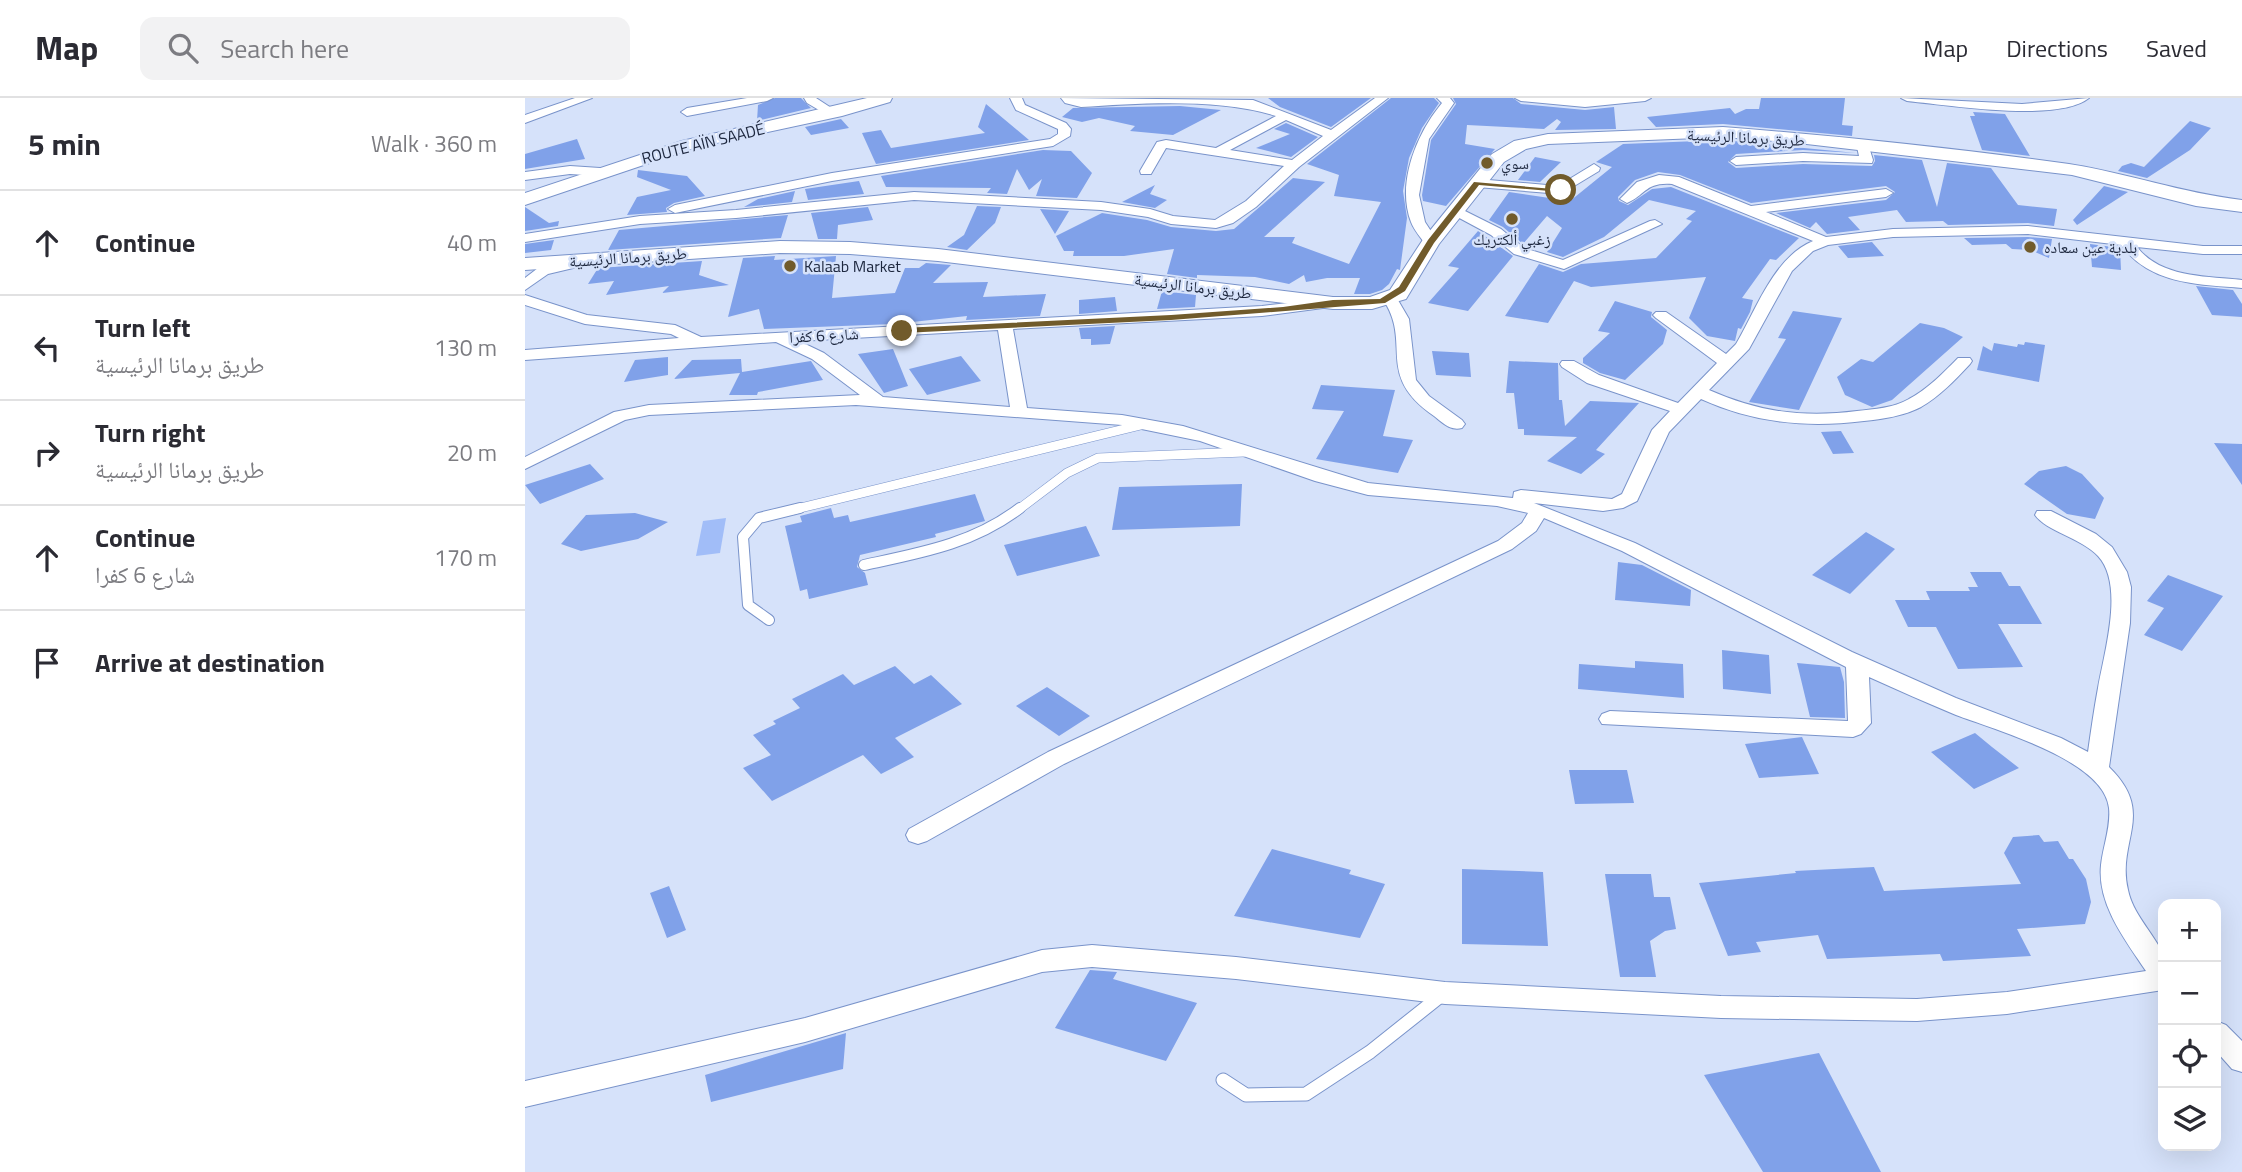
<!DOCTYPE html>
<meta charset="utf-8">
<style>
body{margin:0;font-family:"Titillium Web","Noto Naskh Arabic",sans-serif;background:#f2f2f3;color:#2b2b33}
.controls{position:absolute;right:21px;bottom:21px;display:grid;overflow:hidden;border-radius:14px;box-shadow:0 7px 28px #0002}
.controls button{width:63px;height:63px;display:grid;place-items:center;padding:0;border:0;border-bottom:2px solid #e1e1e2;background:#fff;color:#2b2b33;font:35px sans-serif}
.stop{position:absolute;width:21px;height:21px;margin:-16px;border:5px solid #715b2b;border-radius:50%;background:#fff}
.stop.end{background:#715b2b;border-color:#fff;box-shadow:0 2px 7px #0008}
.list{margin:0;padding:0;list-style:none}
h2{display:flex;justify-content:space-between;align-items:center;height:91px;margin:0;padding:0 28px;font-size:30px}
h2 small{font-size:23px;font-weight:400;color:#7c7c81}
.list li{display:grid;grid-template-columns:46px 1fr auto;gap:21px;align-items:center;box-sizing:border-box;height:105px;padding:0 28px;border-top:2px solid #e1e1e2}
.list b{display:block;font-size:26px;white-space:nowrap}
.list p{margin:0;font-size:23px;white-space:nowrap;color:#7c7c81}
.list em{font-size:23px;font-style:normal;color:#7c7c81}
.icon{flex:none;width:38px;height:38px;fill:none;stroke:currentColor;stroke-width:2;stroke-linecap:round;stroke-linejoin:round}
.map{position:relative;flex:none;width:1717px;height:1074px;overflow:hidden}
header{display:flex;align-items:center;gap:42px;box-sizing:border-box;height:98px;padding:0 35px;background:#fff;border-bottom:2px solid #e1e1e2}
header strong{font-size:33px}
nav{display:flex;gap:38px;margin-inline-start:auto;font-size:24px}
.search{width:490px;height:63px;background:#f2f2f3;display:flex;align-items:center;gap:18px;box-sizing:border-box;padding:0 24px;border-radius:14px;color:#7c7c81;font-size:26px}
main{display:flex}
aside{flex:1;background:#fff}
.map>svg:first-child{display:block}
.water{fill:#a1bdf8}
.building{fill:#80a1e9}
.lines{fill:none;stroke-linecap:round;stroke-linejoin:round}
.lane-far2-casing{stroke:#7993ca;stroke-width:10}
.lane-far1-casing{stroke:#7993ca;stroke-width:12}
.lane-casing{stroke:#7993ca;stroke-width:15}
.street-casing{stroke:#7993ca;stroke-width:2}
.secondary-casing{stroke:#7993ca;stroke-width:2}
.lane-far2{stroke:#fff;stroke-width:9}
.lane-far1{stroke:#fff;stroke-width:10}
.lane{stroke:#fff;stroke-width:13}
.street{fill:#fff;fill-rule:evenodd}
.secondary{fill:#fff;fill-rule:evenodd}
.route{fill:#715b2b}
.poi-dot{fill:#715b2b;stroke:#d6e2fa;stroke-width:2.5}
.labels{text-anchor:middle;stroke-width:5;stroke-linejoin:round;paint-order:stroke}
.far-street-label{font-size:16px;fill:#1d273e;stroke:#d6e2fa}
.far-poi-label{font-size:16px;fill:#1d273e;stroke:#d6e2fa;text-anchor:start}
</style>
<header>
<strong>Map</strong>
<div class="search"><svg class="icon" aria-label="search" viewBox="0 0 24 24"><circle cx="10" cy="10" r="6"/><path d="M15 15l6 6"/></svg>Search here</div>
<nav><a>Map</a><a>Directions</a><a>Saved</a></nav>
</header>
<main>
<aside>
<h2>5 min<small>Walk · 360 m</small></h2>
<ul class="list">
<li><svg class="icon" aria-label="ahead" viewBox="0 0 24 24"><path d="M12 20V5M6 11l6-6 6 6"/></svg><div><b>Continue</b></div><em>40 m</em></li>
<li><svg class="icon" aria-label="left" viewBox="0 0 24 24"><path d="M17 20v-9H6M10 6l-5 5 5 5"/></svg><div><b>Turn left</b><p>طريق برمانا الرئيسية</p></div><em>130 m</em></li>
<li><svg class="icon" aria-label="right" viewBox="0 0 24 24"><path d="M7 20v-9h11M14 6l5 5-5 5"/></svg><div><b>Turn right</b><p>طريق برمانا الرئيسية</p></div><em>20 m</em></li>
<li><svg class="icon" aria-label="ahead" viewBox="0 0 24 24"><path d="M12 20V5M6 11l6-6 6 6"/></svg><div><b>Continue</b><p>شارع 6 كفرا</p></div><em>170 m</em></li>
<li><svg class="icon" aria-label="arrive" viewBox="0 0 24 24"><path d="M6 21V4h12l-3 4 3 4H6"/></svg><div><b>Arrive at destination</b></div></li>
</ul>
</aside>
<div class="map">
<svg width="1717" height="1074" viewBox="0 0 1717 1074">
<rect width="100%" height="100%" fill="#d6e2fa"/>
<path class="water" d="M201,420L195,455L171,458L178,423Z"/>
<path class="building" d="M250,0H276L286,10L232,23L233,7Z
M743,0H846L806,29L755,9Z
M866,0H909L914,5L897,30L884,60L878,93L882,120L875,172L872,171L864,186L857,192L845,196H829L835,180H802L781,184L779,177L764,186L730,179L672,177V180L642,176L649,151L599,158H548L549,153H539L531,138L577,115L622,122L646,129L691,133L709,131L768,80L800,84L739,139H770L767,145L824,166L856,104L809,98L814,77L782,66Z
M928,0H988L996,6L1060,12L1089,9L1091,31L1030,32L1036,24L1032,21L1019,31L942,27L940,46L970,51L921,108L898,103L897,97L906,42L931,6Z
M1236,0H1320L1317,27L1328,28L1327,38L1198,26L1131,29L1122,19L1205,10L1210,16L1221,11H1234Z
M461,6L504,42L351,66L337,35L356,32L366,50L460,35L453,29Z
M655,8L696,12L648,37L605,33L610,28L574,20L557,24L537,19L548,10Z
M1448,14L1480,16L1505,58L1457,52L1445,18H1450Z
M316,21L324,30L286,37L280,29Z
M1665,23L1686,30L1665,52L1622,80L1593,73L1597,68L1606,65L1619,69Z
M761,25L793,39L766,59L731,50L765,36L749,31Z
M52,41L60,61L0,71V56Z
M1198,42L1331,55L1278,52L1211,56L1203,64L1211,70L1278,66L1347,68L1350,63L1349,57L1397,62L1412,109L1422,65L1466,70L1493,107L1532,111L1529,128L1503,125L1423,127L1418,123L1381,124L1372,112L1323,119L1335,132L1302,136L1291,124L1285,130L1251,115L1361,102L1370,94L1361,88L1226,105L1155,77L1133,74L1110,82L1093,99L1094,103L1103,107L1127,91L1146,89L1274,140L1251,162L1245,161L1217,200L1228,202L1225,214L1216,231L1213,230L1210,243L1182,238L1164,220L1181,179L1066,189L1049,183L1023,225L980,218L1014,166L1038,174L1056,166L1131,160L1167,123L1161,121L1171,113L1124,102L1079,139L1038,159L1022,154L1037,130L1022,118L998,146L978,129L964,122L984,94L1045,103L1087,69L1071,64L1098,46Z
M518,52L546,53L567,75L552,100L511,98L517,81L504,92L492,71L482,96L462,95L466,90L361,89L356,78Z
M1010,59L1036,64L1015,84L993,82Z
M113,72L162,78L180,98L149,105L141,110L142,114L102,117L112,99L146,92L112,79Z
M334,83L339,96L283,102L280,91Z
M630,87L625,96L642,102L630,110L597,104Z
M1579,88L1603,94L1552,127L1548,122Z
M270,93L267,104L219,109L233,101Z
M452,108L476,109L470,125L442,152L422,149L439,137Z
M0,109L24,125L34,123L33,128L0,133Z
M343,109L348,122L313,127L312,141H293L286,115Z
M515,111L544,113L530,136Z
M263,117L256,140L83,152L94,132Z
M953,133L988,158L943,213L903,205L934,170L923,168Z
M1503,139L1527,141L1524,160L1505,152L1487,151L1481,146L1447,147L1439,140Z
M29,142L26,152L0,155V146Z
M1347,144L1359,158L1323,160L1313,148Z
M1565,146L1595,150L1596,172L1567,169Z
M250,158L249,162L311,158L307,200L370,195L380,170H394L401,165L426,167L408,185L463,184L458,199L521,196L515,218L441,222L442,218L369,226L239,231L234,211L203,219L218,160Z
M177,163L174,177L204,187L137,195L144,188L81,197L89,183L63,186L73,170Z
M1671,188L1708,192L1717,206V219L1687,217Z
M637,193L671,197L670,209L632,211Z
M590,199L592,213L554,216V202Z
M1090,203L1127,214L1126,219L1142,232L1138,246L1100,282L1075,275L1058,265V260L1085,235L1073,233Z
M1268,213L1317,220L1274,312L1224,304L1261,241L1253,240Z
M1395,225L1419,230L1438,239L1367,302L1347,309L1320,297L1312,279L1336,261L1348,264Z
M590,228L585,246L566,247V241H556L554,230Z
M1500,244L1520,247L1514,284L1452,272L1458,248L1467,253L1469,245L1492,249L1493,246L1499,247Z
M368,251L383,288L359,295L333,256Z
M907,253L944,255L946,279L911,277Z
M436,258L456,283L402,297L384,271Z
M143,259V277L99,284L110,262Z
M216,261L217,274L286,263L298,282L233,294L232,297H204L215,275L149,281L167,262Z
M984,263L1033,265L1034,302H1037L1040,328L1065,303L1114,305L1071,352L1080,356L1056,376L1022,363L1052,339L999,337V331H993L989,295H981Z
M796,287L870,292L858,338L888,342L873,375L791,361L819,313L787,311Z
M1316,333L1329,355L1308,356L1296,334Z
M1689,345L1717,346V387Z
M65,366L79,381L15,406L0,387Z
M1541,368L1557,376L1579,400L1570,421L1542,416L1499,386L1514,373Z
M717,386L715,428L587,432L594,389Z
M450,396L460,423L410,436L411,439L335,457L332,469L340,475L343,487L284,501L282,491L275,493L260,428L277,424L275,418L306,410L309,420L323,417L325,424Z
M110,415L143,424L113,441L56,453L36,446L61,417Z
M561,428L575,458L492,478L479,447Z
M1341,434L1370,451L1325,496L1287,477Z
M1093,464L1117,467L1164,491L1166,492L1165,508L1090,502Z
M1445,474H1476L1484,488H1495L1517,526H1473L1498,569L1433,571L1411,529H1383L1370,502H1405L1401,493H1445L1443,489H1453Z
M1643,477L1698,498L1657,553L1619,537L1639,510L1622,503Z
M1197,552L1244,557L1246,596L1198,591Z
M1110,563L1158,566L1159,600L1053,591L1054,566L1110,570Z
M1272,565L1315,569L1319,584L1320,620L1285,619Z
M370,568L389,586L406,577L437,606L370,640L389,659L356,676L338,657L247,703L218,670L246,657L228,637L251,626L248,623L275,610L267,601L318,576L329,587Z
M522,589L565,618L534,638L491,608Z
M1450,635L1467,649L1494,670L1449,691L1406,654Z
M1277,639L1294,676L1234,680L1220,646Z
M1044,672H1102L1109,705L1050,706Z
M1514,737L1519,744L1533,743L1544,761H1548L1561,781L1566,804L1560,826L1492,831L1506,858L1418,863L1415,856L1302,861L1293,837L1231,844L1236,854L1203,858L1174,785L1271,775L1270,773L1349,769L1359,793L1496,786L1479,755L1488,739Z
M747,751L826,772L824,776L860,786L835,840L709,818Z
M937,771L1018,774L1023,848L937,846Z
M1080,776H1126L1129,799H1145L1151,831L1140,833L1125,843L1131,879H1095Z
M144,788L161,832L142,840L125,795Z
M565,872L592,874L588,881L672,905L641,963L530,930Z
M321,935L318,971L186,1004L180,977Z
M1294,955L1356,1074H1238L1179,977Z"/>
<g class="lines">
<g class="lane-far2-casing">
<path id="lane-far2" d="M267,412L620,326
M493,412L542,375L573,360L719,354"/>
</g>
<g class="lane-far1-casing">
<path id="lane-far1" d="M339,467C395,455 448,446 495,410
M244,522L223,507L218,439L234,420L275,410"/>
</g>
<g class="lane-casing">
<path id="lane" d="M698,982L721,997L781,996L845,954L918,896"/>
</g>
<g class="street-casing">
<path id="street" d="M50,0H67L0,25V17Z
M222,0H248L242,3L162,18L156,14L162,10Z
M279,0H291L314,15L304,18L282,5Z
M485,0H497L500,7L541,25L546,31L545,38L528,48L307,83L150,115L143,111L150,107L307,75L525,41L533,36V31L491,12Z
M536,0L728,2L806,32L850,0H863L774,69L731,109L708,125L691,130L646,126L623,119L576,112L389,102L211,120L115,126L0,144V136L115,118L211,112L389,94L576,104L625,111L648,118L690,122L721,103L759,68L641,50L626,76H616L615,73L632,44L641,42L691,50L751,18C696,0 615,5 556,9L540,5ZM761,22L798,38L767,62L705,52Z
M912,0H925L929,5L904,41L894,97L900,124L913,144L906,148L901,147C896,140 889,132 886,124C871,85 892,35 917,5Z
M990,0H1126L1120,3L1060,9L996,3Z
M1376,0L1497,6L1564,0C1533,25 1423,7 1382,3Z
M1338,45L1344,49L1348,62L1347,65L1278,63L1211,67L1205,63L1211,59L1278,55L1334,58L1332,49Z
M1069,66L1075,70L1074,73L1036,96L952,89L945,85L952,81L1033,88Z
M45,68L75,70L81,74L75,78L45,76L0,82V74Z
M1134,77L1154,79L1226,108L1361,91L1368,95L1361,99L1241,114L1301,139L1368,131L1503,128L1678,148H1717V156H1678L1612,149C1636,180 1681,178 1717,182V190C1672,186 1626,187 1596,147L1503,136L1368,139L1303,147L1288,153L1267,173L1224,251L1184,292C1233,314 1279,320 1332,313C1350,311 1368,310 1384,301C1403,291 1418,275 1433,260H1445L1447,263L1445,266C1430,282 1415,298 1396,309C1379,318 1358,321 1339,323C1281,330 1229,325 1176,301L1144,334L1112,403L1098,410L1078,413L1009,405L1110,445L1327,554L1431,600L1536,640L1563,654C1566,633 1569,611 1573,590C1579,555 1600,487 1573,458C1556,440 1521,433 1510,417L1512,413H1526L1571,436L1587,449L1602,474L1606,489L1605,525L1584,669C1632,716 1591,742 1603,792C1608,816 1626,832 1637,854C1641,863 1638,881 1638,892L1482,916L1392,923L1196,920L920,906L711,881L567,869L517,874L280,944L0,1009V983L280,920L517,852L567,847L711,859L920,884L1196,898L1392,901L1482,894L1621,873C1600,842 1572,806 1576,767C1578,748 1586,729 1584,710C1579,662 1470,632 1431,617C1402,605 1373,592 1344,579L1346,625L1336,636L1328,639L1077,626L1074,621L1077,616L1085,613L1323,623L1321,569L1097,453L1019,420L1011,433L987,451L539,666L402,743L393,746L384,743L381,737L384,731L523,654L973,443L997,425L1003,415L972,408L843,397L790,383L675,343L597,327L331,307L124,317L100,322L0,371V359L89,314L124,307L335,297L287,261L251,244L0,262V252L154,240L146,236L60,226L0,207V197L62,217L150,227L176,239L737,208L808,200L816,205L813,208L737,218L488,231L502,310L597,317L658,328L843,385L988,400L989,394L996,392L1087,401L1097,396L1127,332L1145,313L1062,285L1037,269L1035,266L1037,263H1049L1074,277L1153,305L1192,265L1131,220L1128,217L1131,214H1141L1201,256L1211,246C1231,212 1249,159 1288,143L1147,86C1120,84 1121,97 1102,105L1095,101L1112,84ZM473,232L485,309L358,299L299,255L274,243Z
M930,108L976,131L999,150L1038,162L1125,123L1130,122L1137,126L1039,171L989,156L966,137L925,115L923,112Z
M56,160L63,164L61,167L23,176L0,192V180L13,170Z
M865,195L870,197L884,221L891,282L904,298L937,322L940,326L937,330C925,333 918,325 909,318C848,276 889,245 857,200Z
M1691,923L1701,927L1717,943V974L1707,971L1691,953Z"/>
</g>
<g class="secondary-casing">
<path id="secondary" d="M342,0H367L365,4L317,18L169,50L0,107V95L157,43Z
M1198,29C1313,38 1430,50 1544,66C1602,75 1657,95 1717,102V114L1671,108L1547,77L1273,45L1198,39L1023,46L1001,51L979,64L914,146L881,201L847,211H808L413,163L325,156L255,155L0,172V160L255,143L325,144L413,151L808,199H845L865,192L899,140L967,56L989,43L1023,36Z"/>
</g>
<use href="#lane-far2" class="lane-far2"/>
<use href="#lane-far1" class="lane-far1"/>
<use href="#lane" class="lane"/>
<use href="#street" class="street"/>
<use href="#secondary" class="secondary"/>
</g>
<path class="route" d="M949,84L1040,92L1036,94L954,87L909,145L880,193L860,205L646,222L377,235L373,233L377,230L646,217L758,209L808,202L855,201L874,189L903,142Z"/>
<g class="poi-dot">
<circle cx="962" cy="65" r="7"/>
<circle cx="987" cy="121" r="7"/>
<circle cx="1505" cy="149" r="7"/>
<circle cx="265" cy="168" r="7"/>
</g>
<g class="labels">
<g class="far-street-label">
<text transform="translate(1221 39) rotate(3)" y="6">طريق برمانا الرئيسية</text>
<text transform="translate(178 45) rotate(-14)" y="6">ROUTE AÏN SAADÉ</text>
<text transform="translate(103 159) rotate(-4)" y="6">طريق برمانا الرئيسية</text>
<text transform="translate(668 188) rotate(7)" y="6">طريق برمانا الرئيسية</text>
<text transform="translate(299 237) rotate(-3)" y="6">شارع 6 كفرا</text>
</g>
<g class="far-poi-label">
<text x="976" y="71">سوي</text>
<text x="987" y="147" text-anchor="middle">زغبي ألكتريك</text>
<text x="1519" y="155">بلدية عين سعاده</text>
<text x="279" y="174">Kalaab Market</text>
</g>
</g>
</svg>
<div class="controls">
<button>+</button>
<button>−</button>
<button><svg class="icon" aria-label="locate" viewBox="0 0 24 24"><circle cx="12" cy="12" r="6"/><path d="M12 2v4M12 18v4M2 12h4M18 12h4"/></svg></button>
<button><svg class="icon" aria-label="layers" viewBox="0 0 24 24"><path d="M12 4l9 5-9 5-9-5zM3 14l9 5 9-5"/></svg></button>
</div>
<div class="stop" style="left:1036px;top:92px"></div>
<div class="stop end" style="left:377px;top:233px"></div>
</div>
</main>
